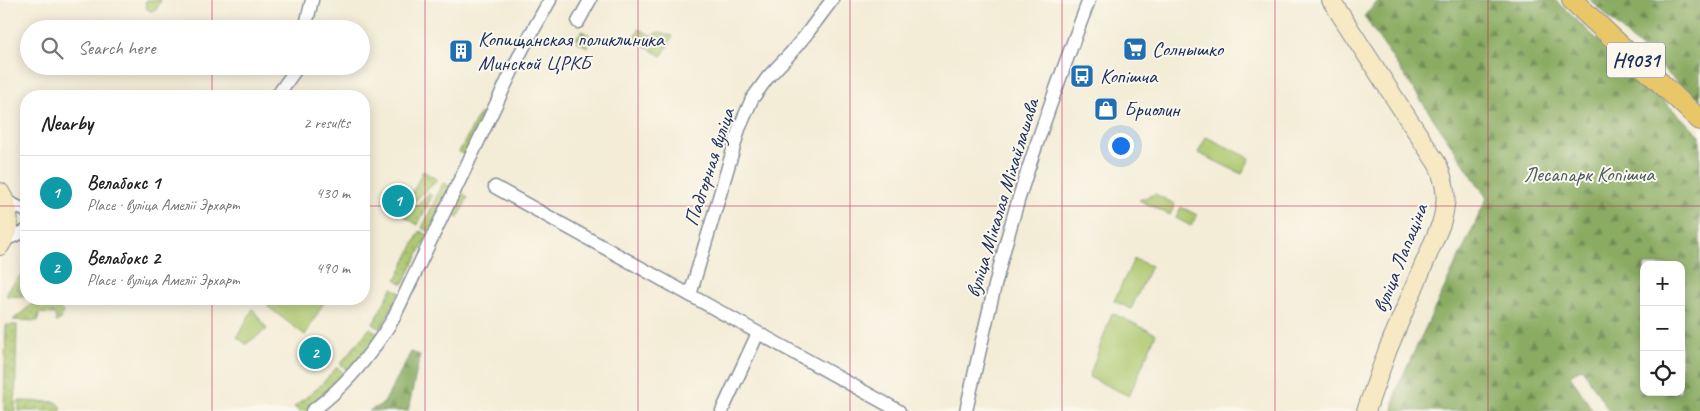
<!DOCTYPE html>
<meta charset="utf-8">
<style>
body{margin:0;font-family:Caveat,sans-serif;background:#f2f2f2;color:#222}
.controls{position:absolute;right:15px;bottom:15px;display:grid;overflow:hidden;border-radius:10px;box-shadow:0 2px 12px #0003}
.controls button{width:45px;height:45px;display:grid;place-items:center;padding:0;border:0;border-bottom:1px solid #e0e0e0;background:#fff;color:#222;font:25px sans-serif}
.you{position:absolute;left:1120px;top:145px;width:18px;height:18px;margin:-12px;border:4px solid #fff;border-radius:50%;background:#1a73e8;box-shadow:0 0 0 8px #1a73e833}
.badge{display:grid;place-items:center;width:32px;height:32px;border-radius:50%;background:#1f6fb2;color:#fff;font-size:16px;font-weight:700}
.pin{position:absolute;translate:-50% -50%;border:2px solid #fff;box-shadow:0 1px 5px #0006}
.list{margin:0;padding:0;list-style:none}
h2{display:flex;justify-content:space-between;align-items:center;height:65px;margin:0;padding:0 20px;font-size:21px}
h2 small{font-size:16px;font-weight:400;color:#767676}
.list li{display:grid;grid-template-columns:32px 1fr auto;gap:15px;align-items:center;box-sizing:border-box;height:75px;padding:0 20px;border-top:1px solid #e0e0e0}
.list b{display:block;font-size:19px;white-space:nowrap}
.list p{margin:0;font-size:16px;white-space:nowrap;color:#767676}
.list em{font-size:16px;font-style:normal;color:#767676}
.icon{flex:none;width:28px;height:28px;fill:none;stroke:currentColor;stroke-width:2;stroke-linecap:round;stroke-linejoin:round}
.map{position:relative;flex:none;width:1700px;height:411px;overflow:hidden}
.search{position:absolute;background:#fff;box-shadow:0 2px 12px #0003;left:20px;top:20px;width:350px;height:55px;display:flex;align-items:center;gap:12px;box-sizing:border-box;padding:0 18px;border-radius:28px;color:#767676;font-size:19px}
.panel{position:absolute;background:#fff;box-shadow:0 2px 12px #0003;left:20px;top:90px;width:350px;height:215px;border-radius:20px}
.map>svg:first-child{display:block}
.grass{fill:url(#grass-dots);stroke:#647c66}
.forest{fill:url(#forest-firs);stroke:#526e60;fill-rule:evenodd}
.park{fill:#adc86f;stroke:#647c66}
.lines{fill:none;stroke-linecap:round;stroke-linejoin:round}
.street-casing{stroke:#878e9a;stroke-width:15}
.secondary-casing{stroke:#878e9a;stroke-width:20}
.primary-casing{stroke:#878e9a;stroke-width:22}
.street{stroke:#fff;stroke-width:12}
.secondary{stroke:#f6e9c3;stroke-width:18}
.primary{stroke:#e9c769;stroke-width:20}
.grid{fill:none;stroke:#c2185b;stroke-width:1;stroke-opacity:0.55}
.labels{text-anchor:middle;stroke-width:4;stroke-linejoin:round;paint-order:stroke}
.shield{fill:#fbf7ec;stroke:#5e6b89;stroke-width:1}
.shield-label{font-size:20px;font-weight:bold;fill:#1b2f5e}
.poi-label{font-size:21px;fill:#1b2f5e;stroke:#fbf7ec;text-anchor:start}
.street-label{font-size:21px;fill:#1b2f5e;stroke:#fbf7ec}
.park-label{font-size:21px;fill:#475d63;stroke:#fbf7ec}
</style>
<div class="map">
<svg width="1700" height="411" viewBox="0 0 1700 411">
<defs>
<pattern id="grass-dots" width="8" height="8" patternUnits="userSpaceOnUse" patternTransform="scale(1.25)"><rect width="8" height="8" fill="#adc86f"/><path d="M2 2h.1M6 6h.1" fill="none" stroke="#94ac63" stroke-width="1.8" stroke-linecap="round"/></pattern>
<pattern id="forest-firs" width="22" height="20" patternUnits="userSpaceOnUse" patternTransform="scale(1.25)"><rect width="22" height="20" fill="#8aac62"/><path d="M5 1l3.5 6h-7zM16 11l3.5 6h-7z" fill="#708c54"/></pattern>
</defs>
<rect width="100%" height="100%" fill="#fbf7ec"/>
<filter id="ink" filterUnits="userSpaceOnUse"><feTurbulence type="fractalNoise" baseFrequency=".02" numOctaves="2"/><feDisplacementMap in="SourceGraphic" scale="10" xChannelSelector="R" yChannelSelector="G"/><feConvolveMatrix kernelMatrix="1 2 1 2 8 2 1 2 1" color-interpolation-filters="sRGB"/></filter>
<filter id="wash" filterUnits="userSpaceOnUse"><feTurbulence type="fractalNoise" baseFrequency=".0096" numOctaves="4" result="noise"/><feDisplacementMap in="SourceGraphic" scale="20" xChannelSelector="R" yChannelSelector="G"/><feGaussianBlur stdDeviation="1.12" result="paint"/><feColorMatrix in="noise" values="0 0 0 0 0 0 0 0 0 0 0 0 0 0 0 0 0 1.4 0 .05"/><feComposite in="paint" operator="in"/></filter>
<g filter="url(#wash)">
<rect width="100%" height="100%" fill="#f3ecd6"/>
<path class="grass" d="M639,29L652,36L658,32L673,36L662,56L636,41L635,38Z
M582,31L592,37L587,47L578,42L576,38Z
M480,113L484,116L468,153L464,154L459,152Z
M423,171L438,180L408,207H405Z
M443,183L452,187L430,232L422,228Z
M461,192L468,197L458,218L450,214Z
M429,193L432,196L418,225L405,217L406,215Z
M420,231L428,235L403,284L396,280Z
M26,269V274L21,281V294L25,297L7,296L8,290Z
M392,288L400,292L381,329L373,324Z
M37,300C46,300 57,303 63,312L60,320L56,322L55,314L39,313L38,321L13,320Z
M6,325H17L15,411H4Z
M370,328L378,333L348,371L340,364Z
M337,367L345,374L307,410L299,411L294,407L319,387Z
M19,401L57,402L61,406V411H19Z"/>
<path class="forest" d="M1379,0H1555L1700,135V411H1609L1582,368L1570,375L1593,411H1393L1396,390L1487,198L1364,16ZM1644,265H1681V392H1644Z
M1590,0H1700V104Z
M411,352L420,355L408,411H369L384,403Z"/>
<path class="park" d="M147,0H161L156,10L151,11L147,9L145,2Z
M1206,137L1250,158L1242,174L1198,153Z
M1155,194L1175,204L1170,215L1139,200Z
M1181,207L1197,215L1191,226L1176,218Z
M1134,259L1151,266L1131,309L1114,301Z
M26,274V297L18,290V286Z
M275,299H326L305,335L267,306Z
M253,309L267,329L246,344L237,337Z
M1112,313L1156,334L1129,396L1089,377Z"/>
</g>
<g filter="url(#ink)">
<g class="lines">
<g class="street-casing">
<path id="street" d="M578,22L590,0
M305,29L312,0
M277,96L294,72L295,66
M495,187L899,411
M6,201L26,211
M4,240L26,231
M690,295L731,157L739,129L752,99L768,77L789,55L805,36L832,0
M312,411C345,387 372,353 393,319L523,48L550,0
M722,411L758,333
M966,411C982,341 997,270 1018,201C1039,133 1064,66 1089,0"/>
</g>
<g class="secondary-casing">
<path id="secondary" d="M1331,0L1438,165C1447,188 1448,200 1441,224L1388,349L1366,411
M0,192C11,209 12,228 0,246"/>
</g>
<g class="primary-casing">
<path id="primary" d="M1572,0L1700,120"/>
</g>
<use href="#street" class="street"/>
<use href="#secondary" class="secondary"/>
<use href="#primary" class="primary"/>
</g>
</g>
<path class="grid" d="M212,0V29M425,0V411M638,0V411M850,0V411M1062,0V411M1275,0V411M1488,0V411M212,66V96M0,206H26M364,206H1700M212,299V411"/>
<defs>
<g id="supermarket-square" transform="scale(1.25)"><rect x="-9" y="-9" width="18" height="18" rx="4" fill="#1f6fb2" stroke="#fbf7ec"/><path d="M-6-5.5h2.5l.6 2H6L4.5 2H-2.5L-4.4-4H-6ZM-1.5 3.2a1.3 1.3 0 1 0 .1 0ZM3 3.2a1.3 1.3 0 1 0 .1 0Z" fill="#fff"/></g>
<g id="building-square" transform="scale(1.25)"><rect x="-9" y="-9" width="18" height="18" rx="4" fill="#1f6fb2" stroke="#fbf7ec"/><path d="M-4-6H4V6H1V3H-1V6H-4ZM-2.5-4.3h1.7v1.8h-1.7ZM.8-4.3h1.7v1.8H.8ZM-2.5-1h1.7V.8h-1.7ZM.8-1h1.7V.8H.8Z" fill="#fff"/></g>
<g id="bus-square" transform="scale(1.25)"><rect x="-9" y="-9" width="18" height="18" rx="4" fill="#1f6fb2" stroke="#fbf7ec"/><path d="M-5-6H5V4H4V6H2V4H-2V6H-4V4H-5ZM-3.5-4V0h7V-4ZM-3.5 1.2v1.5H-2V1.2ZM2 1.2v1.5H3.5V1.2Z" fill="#fff"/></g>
<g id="shop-square" transform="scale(1.25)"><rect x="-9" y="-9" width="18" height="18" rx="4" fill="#1f6fb2" stroke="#fbf7ec"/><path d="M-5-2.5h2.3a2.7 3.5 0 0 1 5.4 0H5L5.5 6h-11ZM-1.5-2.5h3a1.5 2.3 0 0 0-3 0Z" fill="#fff"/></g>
</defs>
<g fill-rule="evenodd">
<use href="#supermarket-square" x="1135" y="49"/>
<use href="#building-square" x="461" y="51"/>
<use href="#bus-square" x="1082" y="76"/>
<use href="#shop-square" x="1106" y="109"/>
</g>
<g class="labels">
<rect class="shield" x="1607" y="42.5" width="58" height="35" rx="4"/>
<g class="shield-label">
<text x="1636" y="67">Н9031</text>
</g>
<g class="poi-label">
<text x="478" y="46">Копищанская поликлиника<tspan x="478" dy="24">Минской ЦРКБ</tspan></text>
<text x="1152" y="56">Солнышко</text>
<text x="1100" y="83">Копішча</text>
<text x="1124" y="116">Бриолин</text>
</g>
<g class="street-label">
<text transform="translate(709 167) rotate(-72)" y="7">Падгорная вуліца</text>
<text transform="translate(1002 198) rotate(-73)" y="7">вуліца Мікалая Міхайлашава</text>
<text transform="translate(1400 258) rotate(-68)" y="7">вуліца Лапаціна</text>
</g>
<g class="park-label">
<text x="1589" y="181">Лесапарк Копішча</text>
</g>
</g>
</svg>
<div class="controls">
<button>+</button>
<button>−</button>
<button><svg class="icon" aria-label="locate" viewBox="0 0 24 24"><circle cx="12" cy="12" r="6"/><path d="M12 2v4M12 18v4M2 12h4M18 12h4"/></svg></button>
</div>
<div class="you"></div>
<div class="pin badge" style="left:398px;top:201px;background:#0f9aa8">1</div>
<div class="pin badge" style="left:315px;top:353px;background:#0f9aa8">2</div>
<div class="search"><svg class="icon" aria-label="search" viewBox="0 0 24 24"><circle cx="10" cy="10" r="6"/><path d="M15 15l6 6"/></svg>Search here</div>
<section class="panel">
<h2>Nearby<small>2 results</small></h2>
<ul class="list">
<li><span class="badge" style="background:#0f9aa8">1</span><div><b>Велабокс 1</b><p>Place · вуліца Амеліі Эрхарт</p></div><em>430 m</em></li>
<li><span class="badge" style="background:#0f9aa8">2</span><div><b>Велабокс 2</b><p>Place · вуліца Амеліі Эрхарт</p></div><em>490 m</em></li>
</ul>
</section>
</div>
